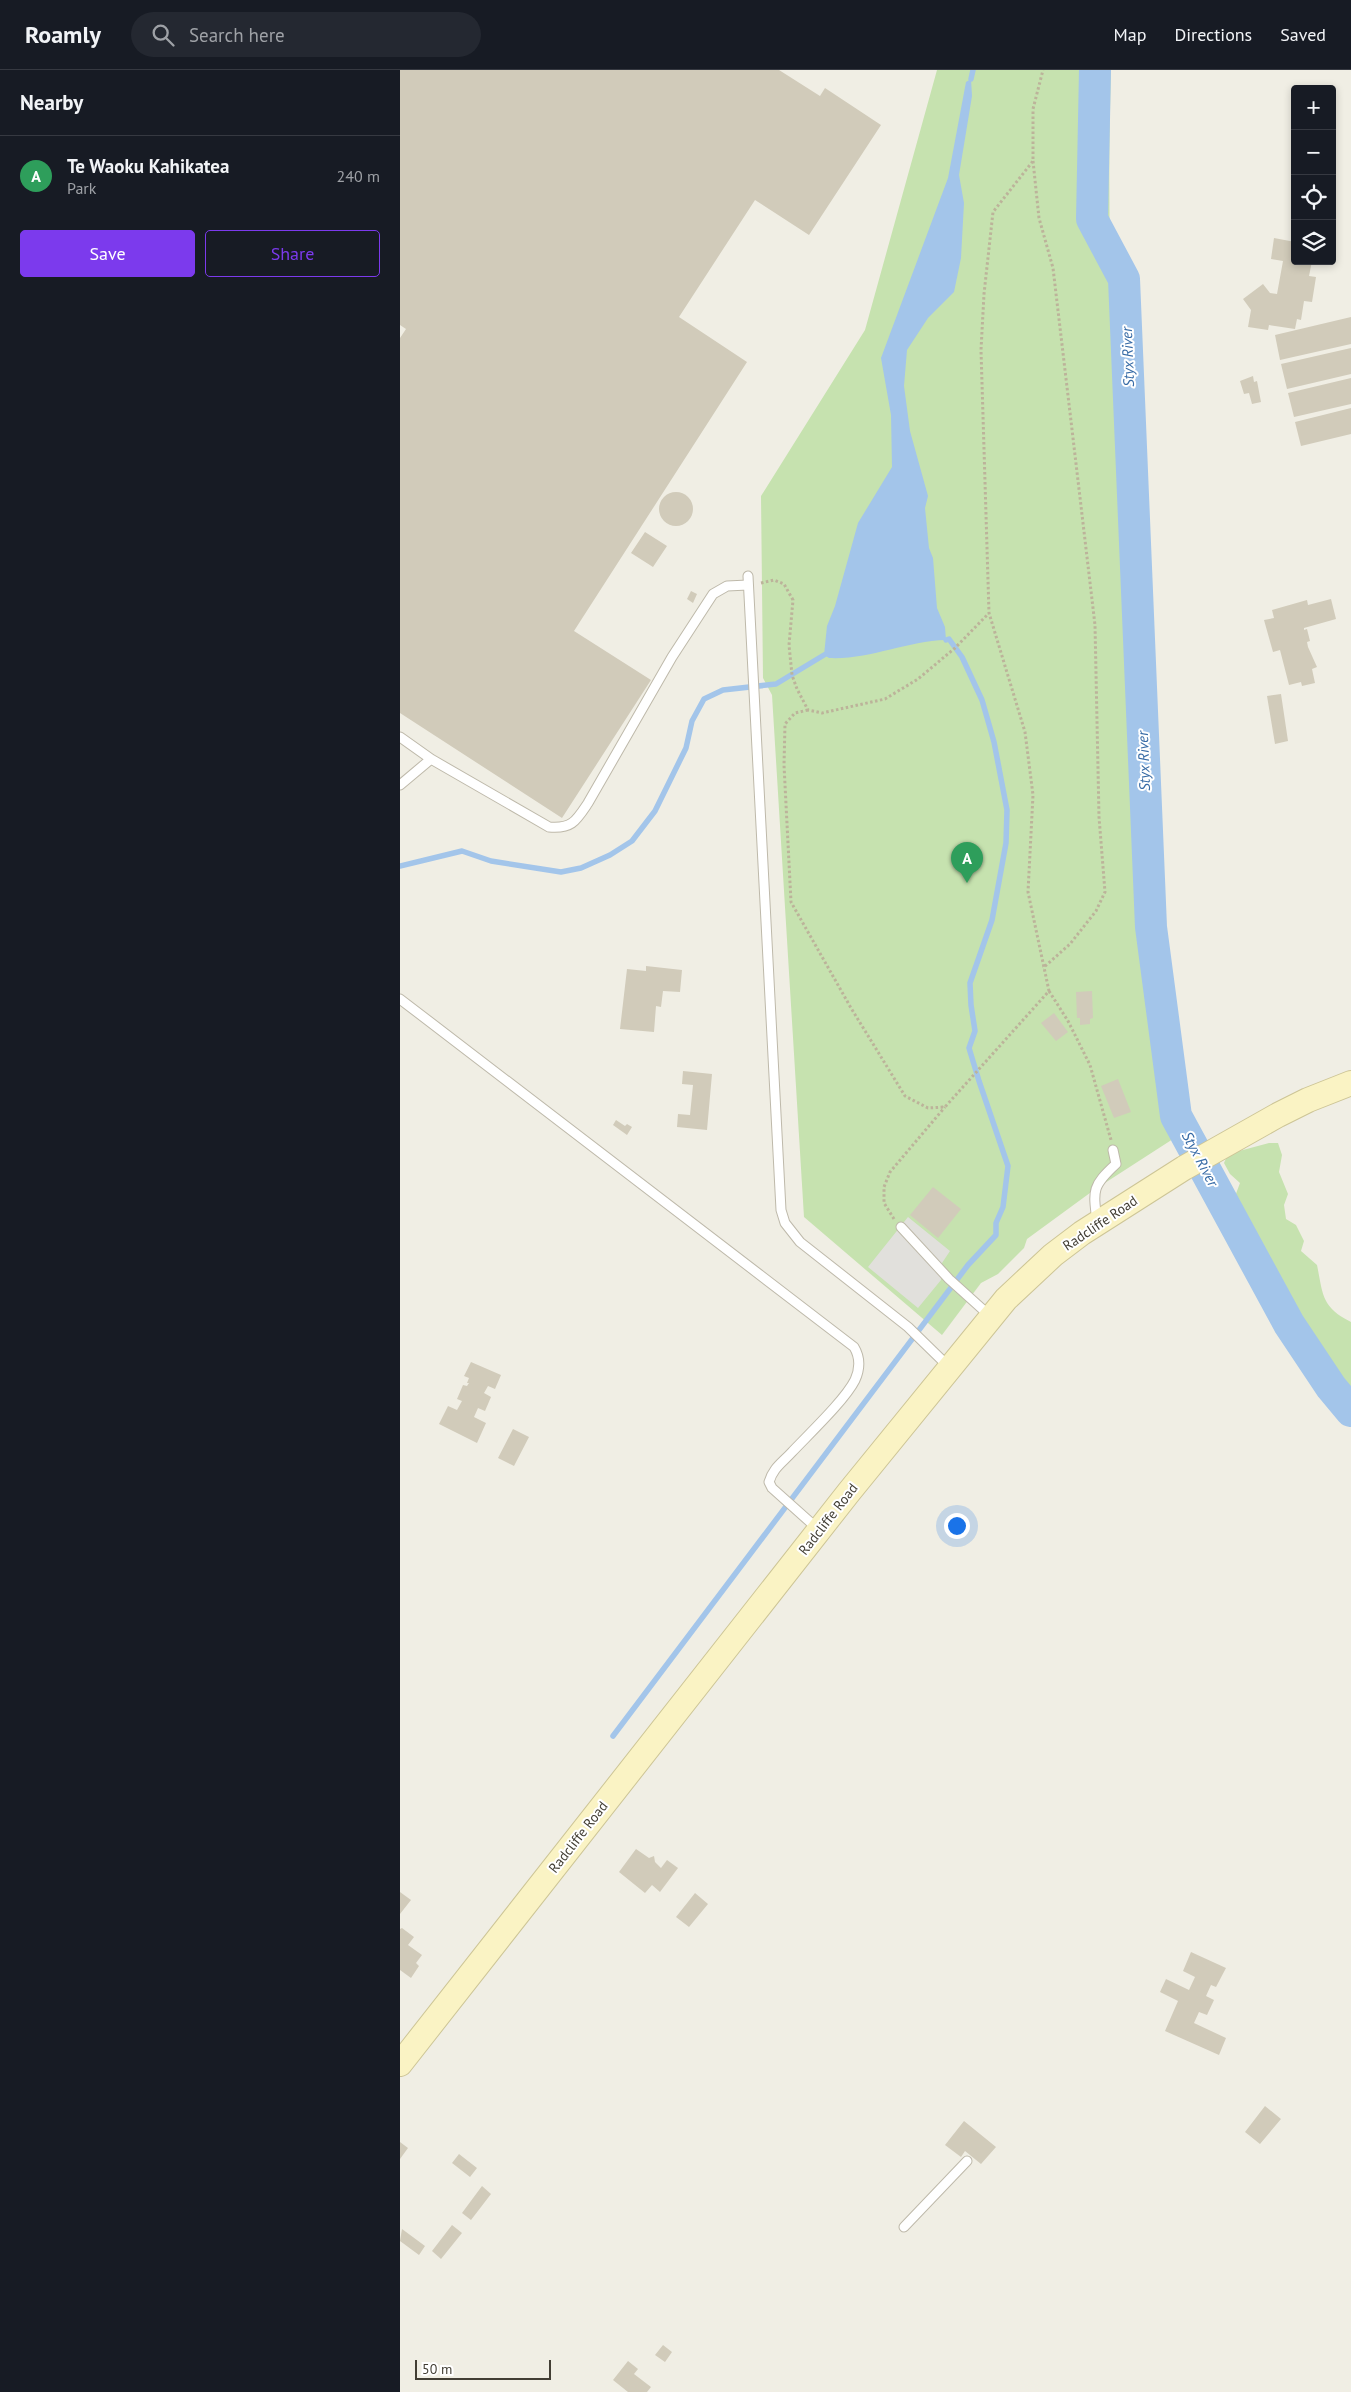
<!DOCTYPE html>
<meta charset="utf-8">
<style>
body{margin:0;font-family:"PT Sans",sans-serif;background:#242831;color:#f1f3f6}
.controls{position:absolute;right:15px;top:15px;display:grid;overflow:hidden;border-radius:5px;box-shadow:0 2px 8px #0003}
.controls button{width:45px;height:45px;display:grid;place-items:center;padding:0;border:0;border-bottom:1px solid #363941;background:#171b24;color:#f1f3f6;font:25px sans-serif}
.scale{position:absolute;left:15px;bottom:12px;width:136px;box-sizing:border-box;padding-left:5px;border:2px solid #423e34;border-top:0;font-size:14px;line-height:18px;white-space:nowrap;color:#423e34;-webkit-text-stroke:4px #fff;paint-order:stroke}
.you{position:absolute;left:556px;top:1455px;width:18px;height:18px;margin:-12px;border:4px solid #fff;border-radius:50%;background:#1a73e8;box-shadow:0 0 0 8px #1a73e833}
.badge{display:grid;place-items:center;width:32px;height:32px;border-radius:50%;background:#7c3aed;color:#fff;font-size:16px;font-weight:700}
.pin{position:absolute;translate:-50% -41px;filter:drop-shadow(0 1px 2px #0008)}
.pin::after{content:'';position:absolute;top:26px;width:18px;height:15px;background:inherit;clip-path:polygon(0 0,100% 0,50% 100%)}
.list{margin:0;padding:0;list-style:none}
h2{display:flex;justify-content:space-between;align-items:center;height:65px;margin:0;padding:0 20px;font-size:21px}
h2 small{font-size:16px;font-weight:400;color:#9ea1a6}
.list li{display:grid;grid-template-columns:32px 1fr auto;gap:15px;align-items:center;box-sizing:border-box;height:80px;padding:0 20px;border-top:1px solid #363941}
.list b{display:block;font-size:19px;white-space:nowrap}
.list p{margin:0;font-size:16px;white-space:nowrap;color:#9ea1a6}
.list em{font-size:16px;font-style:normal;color:#9ea1a6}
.actions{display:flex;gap:10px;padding:15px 20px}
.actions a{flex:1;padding:11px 0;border:1px solid #7c3aed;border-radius:5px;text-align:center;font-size:18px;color:#7c3aed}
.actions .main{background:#7c3aed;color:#fff}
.icon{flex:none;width:28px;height:28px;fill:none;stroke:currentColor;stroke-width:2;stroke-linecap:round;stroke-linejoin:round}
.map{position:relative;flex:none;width:951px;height:2322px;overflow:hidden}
header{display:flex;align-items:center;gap:30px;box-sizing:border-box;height:70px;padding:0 25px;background:#171b24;border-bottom:1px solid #363941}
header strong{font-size:24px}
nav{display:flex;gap:28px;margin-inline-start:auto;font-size:18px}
.search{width:350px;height:45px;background:#242831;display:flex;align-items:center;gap:12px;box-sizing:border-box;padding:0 18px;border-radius:28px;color:#9ea1a6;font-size:19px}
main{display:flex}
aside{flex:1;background:#171b24}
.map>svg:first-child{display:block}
.green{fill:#c6e2af}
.parking{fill:#e1e0dc}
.water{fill:#a3c5ea}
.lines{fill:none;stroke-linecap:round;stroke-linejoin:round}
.stream{stroke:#a3c5ea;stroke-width:5.5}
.river{stroke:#a3c5ea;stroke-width:32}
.building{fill:#d1cbba}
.lane-casing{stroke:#beb9aa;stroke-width:11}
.secondary-casing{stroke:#cdc596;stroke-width:26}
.path{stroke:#bcb39a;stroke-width:3;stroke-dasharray:2.5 2.5;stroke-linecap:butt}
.lane{stroke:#fff;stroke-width:9}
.secondary{stroke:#faf3c4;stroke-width:24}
.labels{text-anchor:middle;stroke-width:4;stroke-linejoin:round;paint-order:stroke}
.street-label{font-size:14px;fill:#423e34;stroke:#fff}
.water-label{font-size:15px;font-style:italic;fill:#366aa5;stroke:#fff}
</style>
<header>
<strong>Roamly</strong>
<div class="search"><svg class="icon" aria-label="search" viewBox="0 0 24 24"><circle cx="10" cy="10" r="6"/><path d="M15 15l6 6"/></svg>Search here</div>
<nav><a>Map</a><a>Directions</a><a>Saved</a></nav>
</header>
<main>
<aside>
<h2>Nearby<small></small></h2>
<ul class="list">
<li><span class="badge" style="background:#2e9e5b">A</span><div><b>Te Waoku Kahikatea</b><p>Park</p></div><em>240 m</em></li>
</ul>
<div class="actions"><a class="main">Save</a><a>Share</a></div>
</aside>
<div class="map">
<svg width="951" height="2322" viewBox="0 0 951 2322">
<rect width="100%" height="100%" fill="#f0eee4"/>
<path class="green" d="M537,0H711C704,223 720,445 739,667C750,801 762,935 773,1069L694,1120L627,1169L624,1178L598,1204L581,1213L542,1265L404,1147L372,625L363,608L361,426L465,260Z
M869,1073H878L882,1085L879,1102L888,1124L884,1135L886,1149L896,1155L904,1171L901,1181L917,1195C923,1224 921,1237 951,1252V1341L941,1330L939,1320L933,1310L920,1303L897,1280L895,1271L897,1248L885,1244L871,1234L856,1209L858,1189L852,1172L842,1156L834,1129L840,1113L830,1104L824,1093L828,1084Z"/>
<path class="parking" d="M508,1147L550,1181L542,1193L541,1210L518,1238L468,1197Z"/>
<path class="water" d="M571,9L572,26L559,105L564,133L561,188L554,222L528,248L507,280L504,316L510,361L528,426L525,438L529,478L533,488L537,538L545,557L546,570C506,571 469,590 429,588L424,585L427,556L435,536L458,453L492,397L491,345L481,288L548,108L566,12Z"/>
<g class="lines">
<path class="stream" d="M571,9L573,0
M0,796L62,781L91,791L161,802L181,798L210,785L232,771L255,741L286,678L292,651L304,629L323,620L376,614L424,585
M213,1666L568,1195L596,1165V1153L603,1137L608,1096L579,1011L569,978L575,961L571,935L570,913L592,850L606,773L607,740L594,672L582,630L562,587L549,569L546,570"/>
<path class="river" d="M695,0L692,149L724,209L751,857L776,1046L889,1254L931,1317L951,1341"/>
</g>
<path class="building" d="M0,0H379L420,26L425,18L481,55L409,165L355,130L279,247L347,292L174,561L251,610L162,748L0,643V268L6,259L0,255Z
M874,168L895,172V191H912L909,206L916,207L912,232L904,231L901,250L897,249L895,259L869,255L868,260L848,257L851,240L843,229L863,214L870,223L877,224L883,191L871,189Z
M951,247V274L880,290L875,265Z
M951,278V304L887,319L881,294Z
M853,306L854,312L857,311L861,332L852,334L849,323L844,324L840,311Z
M951,308V334L894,347L888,323Z
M951,338V364L901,376L895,352Z
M259 439a17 17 0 1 1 34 0a17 17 0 1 1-34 0Z
M245,462L267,476L253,497L231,483Z
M291,521L297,524L293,533L287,529Z
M931,529L936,549L904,558V560L907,559L910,571L907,572L908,577L917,597L912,599L915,613L902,616L901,612L889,615L880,580L873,582L864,550L874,548L872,540L907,530L908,535Z
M881,624L888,671L875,674L867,626Z
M246,896L282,900L280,922L263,921L261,937L256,936L254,962L220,959L227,899L246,901Z
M692,921L693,948L690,949V954L680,955V948H677L676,922Z
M654,943L668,962L656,971L641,953Z
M283,1001L312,1004L307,1060L277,1057L278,1044L290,1045L293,1015L282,1014Z
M718,1009L731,1042L714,1048L701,1016Z
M216,1050L225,1056L227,1054L232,1057L227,1065L213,1055Z
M533,1117L561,1139L538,1168L510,1145Z
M71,1292L101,1305L95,1319L88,1316L84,1323L91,1327L85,1341L78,1338L74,1347L86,1353L77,1373L39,1354L48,1336L57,1340L62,1331L57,1329L63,1315L67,1316L69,1313H67L69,1308L64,1306Z
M113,1359L129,1367L114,1396L98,1388Z
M236,1779L249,1788L254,1786L255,1792L261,1798L267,1790L278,1798L260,1822L252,1815L245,1823L219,1802Z
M0,1822L11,1830L0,1844Z
M295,1823L308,1834L289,1857L276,1847Z
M2,1858L14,1867L8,1875L22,1885L16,1893L19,1896L11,1908L0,1900V1859Z
M791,1882L826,1898L816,1917L811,1915L806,1926L814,1930L807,1945L799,1942L794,1953L826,1968L819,1985L765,1961L778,1931L760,1922L766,1909L789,1920L795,1907L783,1901Z
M865,2036L881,2049L860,2074L845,2062Z
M564,2051L596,2077L581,2094L565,2081L561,2087L545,2075Z
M0,2072L8,2078L0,2089Z
M59,2084L77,2098L70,2107L52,2093Z
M82,2116L91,2124L71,2150L62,2143Z
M52,2155L62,2163L41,2189L32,2181Z
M2,2159L25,2176L19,2185L0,2171Z
M263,2275L272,2282L265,2292L255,2285Z
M228,2291L238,2299L234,2304L251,2317L247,2322H228L213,2310Z"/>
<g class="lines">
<g class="lane-casing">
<path id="lane" d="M348,506L381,1140L385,1153L400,1172L508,1257L549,1297
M0,667L31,689L149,757C172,759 176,751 188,733L272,587L313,524L327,516L348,515
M0,715L31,689
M0,929L454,1277C460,1287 460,1299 455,1310C445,1330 409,1364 392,1382C382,1393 373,1398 369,1412L372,1418L419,1460
M697,1151C693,1120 692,1116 716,1094L713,1080
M501,1157L549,1209L590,1246
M504,2157L567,2091"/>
</g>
<g class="secondary-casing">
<path id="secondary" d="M0,1994L449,1422L606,1229L653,1185L682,1163L784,1098L878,1045L908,1030L951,1013"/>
</g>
<path class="path" d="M633,91L639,148L653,198L695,555L699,747L705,822L696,841L670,874L643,898
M361,513L374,510L384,514L393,530L389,575L392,605L397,619L408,640L422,643L485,629L518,609L555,578L589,543
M408,640L395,643L385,654L384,695L391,832L451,938L505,1026L528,1038L545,1037L649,921L628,822L633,725L625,662L589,543L581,280L584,224L593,142L633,91V39L643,0
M649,921L668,951L690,995L711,1070
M494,1149L484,1133V1117L490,1102L545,1037"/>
<use href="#lane" class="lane"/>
<use href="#secondary" class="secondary"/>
</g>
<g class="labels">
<g class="street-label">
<text transform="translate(700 1153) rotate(-34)" y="5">Radcliffe Road</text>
<text transform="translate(428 1449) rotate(-52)" y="5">Radcliffe Road</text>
<text transform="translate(178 1767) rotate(-52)" y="5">Radcliffe Road</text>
</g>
<g class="water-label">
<text transform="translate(728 287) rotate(-92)" y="5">Styx River</text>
<text transform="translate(744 691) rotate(-92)" y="5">Styx River</text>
<text transform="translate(800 1089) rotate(62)" y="5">Styx River</text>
</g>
</g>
</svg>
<div class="controls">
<button>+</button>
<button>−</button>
<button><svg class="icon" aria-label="locate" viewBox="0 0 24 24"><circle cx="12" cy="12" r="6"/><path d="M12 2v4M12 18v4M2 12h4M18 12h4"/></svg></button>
<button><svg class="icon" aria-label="layers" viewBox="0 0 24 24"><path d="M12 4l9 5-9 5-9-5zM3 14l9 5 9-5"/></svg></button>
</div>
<div class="scale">50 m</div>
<div class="you"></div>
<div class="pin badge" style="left:567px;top:813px;background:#2e9e5b">A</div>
</div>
</main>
